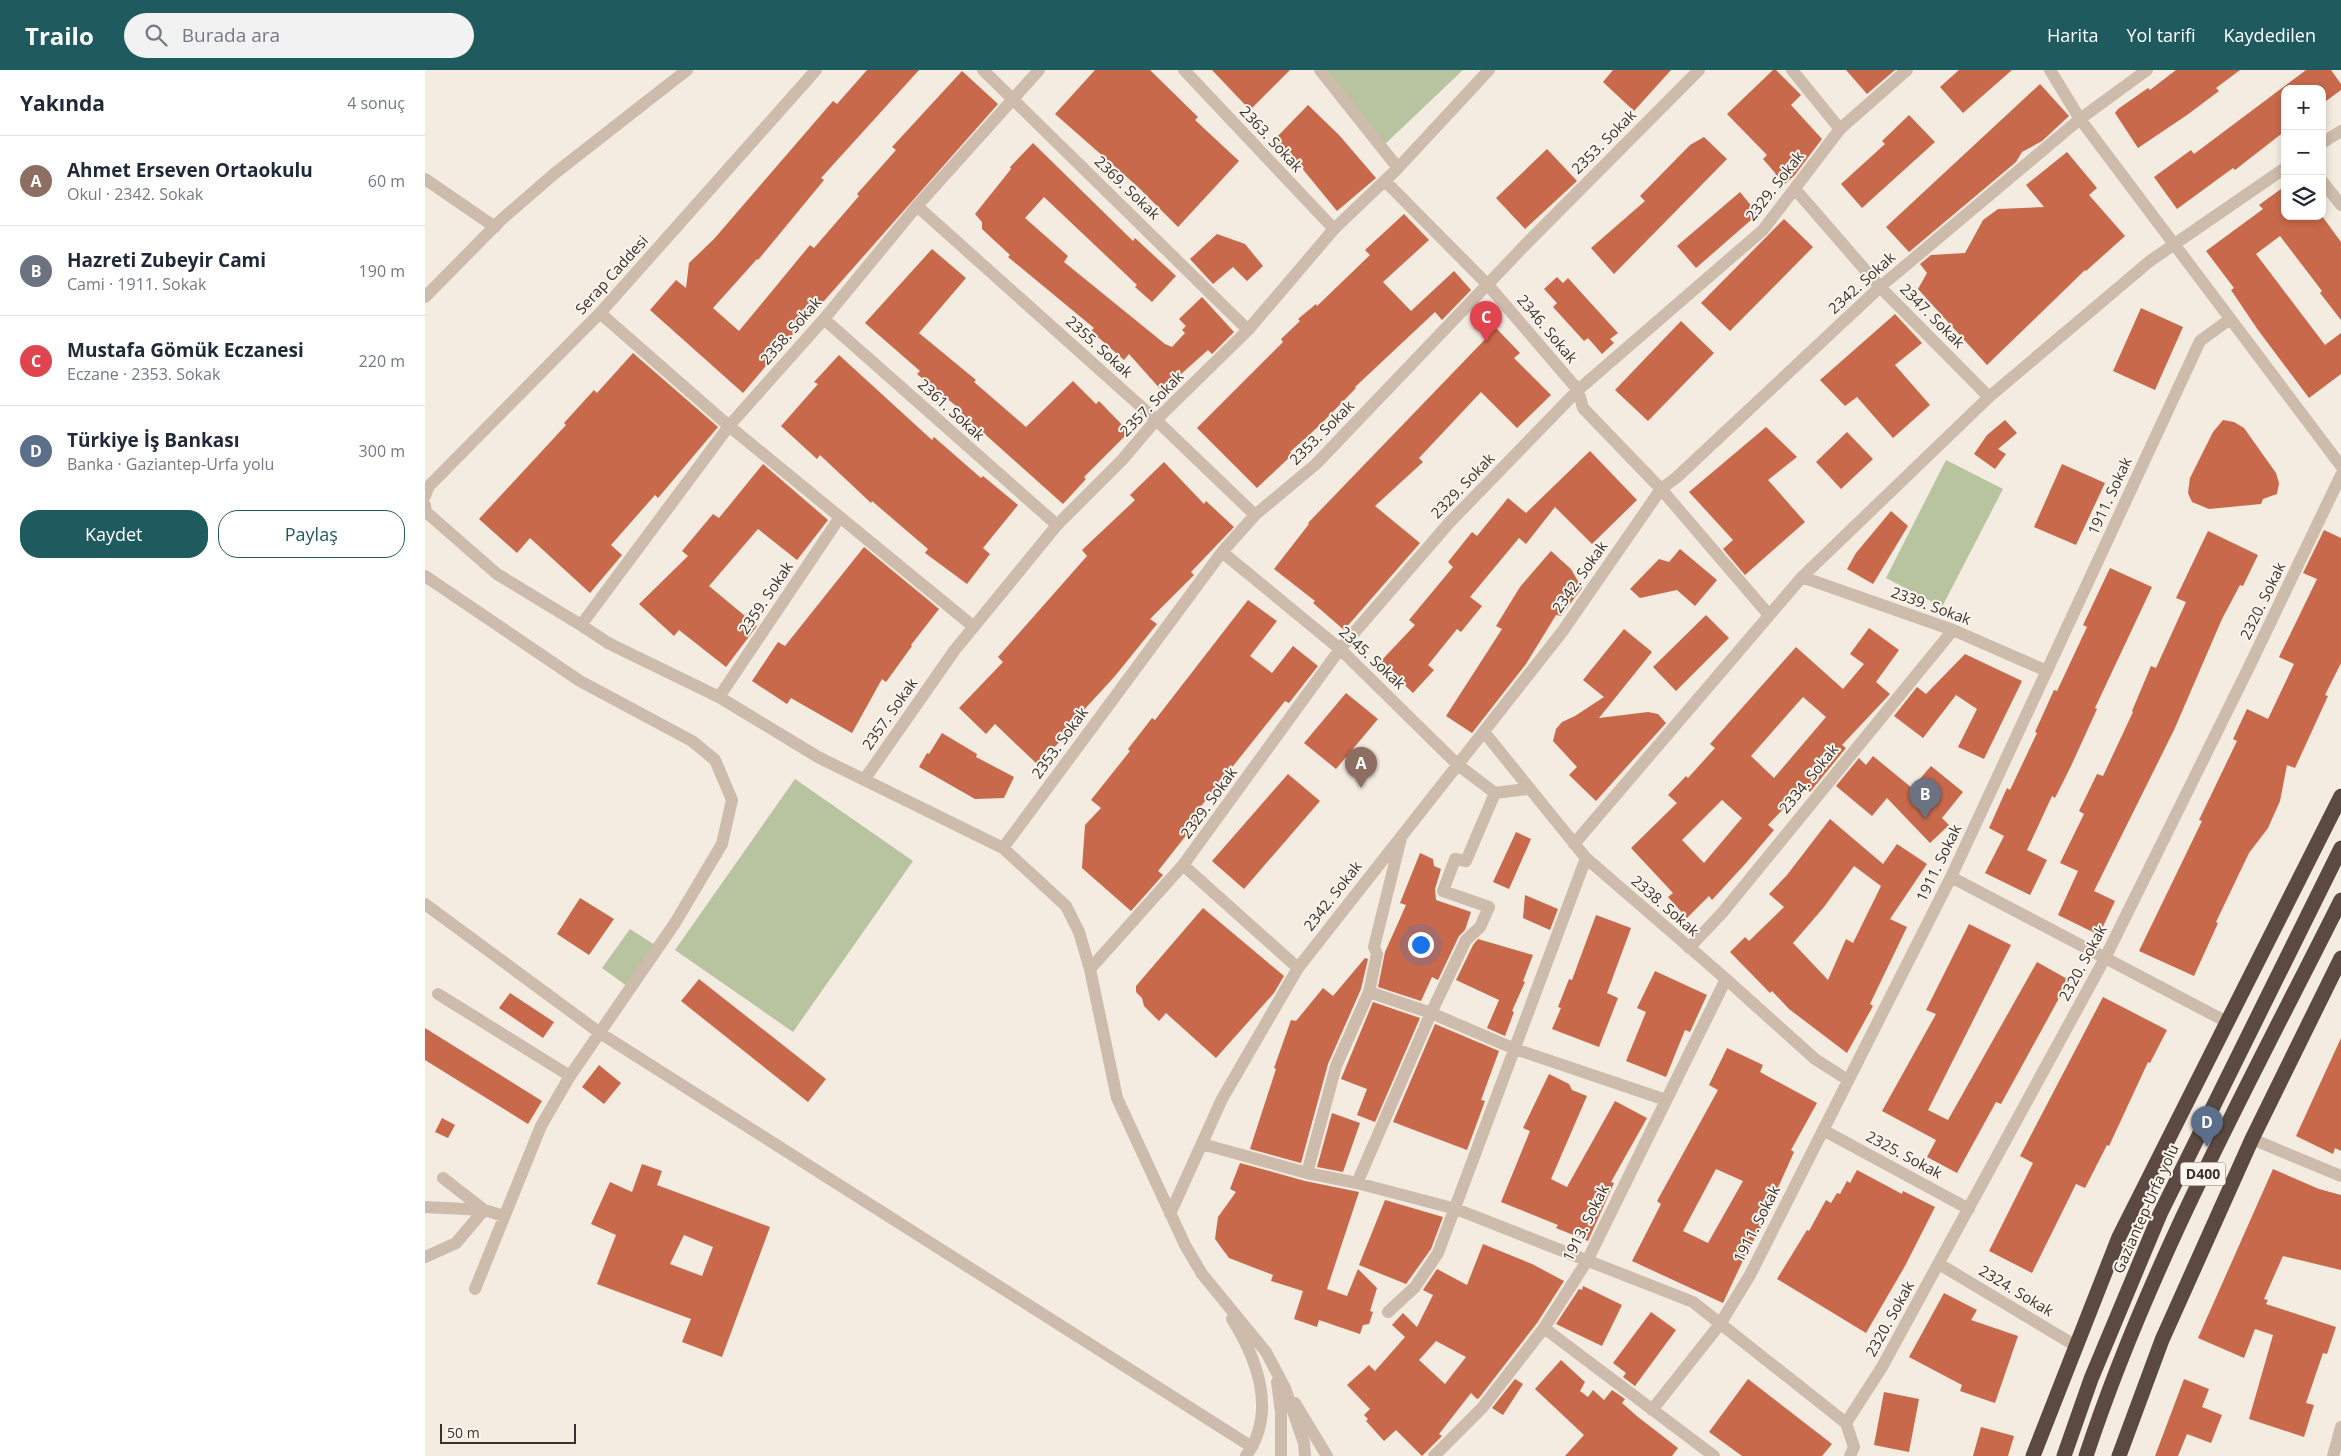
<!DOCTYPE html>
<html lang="tr">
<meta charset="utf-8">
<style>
body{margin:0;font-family:"Open Sans",sans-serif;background:#f2f2f3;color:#1f2937}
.controls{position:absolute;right:15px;top:15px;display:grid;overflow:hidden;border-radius:10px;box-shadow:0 2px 8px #0003}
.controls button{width:45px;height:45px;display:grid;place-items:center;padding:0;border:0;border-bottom:1px solid #e0e1e3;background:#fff;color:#1f2937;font:25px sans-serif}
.scale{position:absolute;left:15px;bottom:12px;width:136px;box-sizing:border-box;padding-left:5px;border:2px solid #3b302b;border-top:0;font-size:14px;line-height:18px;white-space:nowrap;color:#3b302b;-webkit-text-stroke:4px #fbf5ee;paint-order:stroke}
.you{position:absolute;left:995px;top:874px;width:18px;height:18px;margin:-12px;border:4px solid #fff;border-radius:50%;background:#1a73e8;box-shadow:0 0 0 8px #1a73e833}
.badge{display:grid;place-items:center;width:32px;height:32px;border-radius:50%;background:#1f5a5e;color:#fff;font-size:16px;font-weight:700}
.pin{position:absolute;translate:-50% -41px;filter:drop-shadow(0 1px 2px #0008)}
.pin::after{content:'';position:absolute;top:26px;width:18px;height:15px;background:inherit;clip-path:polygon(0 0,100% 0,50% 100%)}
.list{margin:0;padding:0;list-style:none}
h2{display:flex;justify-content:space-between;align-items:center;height:65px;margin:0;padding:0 20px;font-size:21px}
h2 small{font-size:16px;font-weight:400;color:#747a83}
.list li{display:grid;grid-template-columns:32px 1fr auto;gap:15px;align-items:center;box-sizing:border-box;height:90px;padding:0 20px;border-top:1px solid #e0e1e3}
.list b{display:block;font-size:19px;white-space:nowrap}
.list p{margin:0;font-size:16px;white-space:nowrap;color:#747a83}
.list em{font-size:16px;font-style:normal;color:#747a83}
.actions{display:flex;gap:10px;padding:15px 20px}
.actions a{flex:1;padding:11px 0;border:1px solid #1f5a5e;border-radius:20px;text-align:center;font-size:18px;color:#1f5a5e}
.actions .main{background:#1f5a5e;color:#fff}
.icon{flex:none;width:28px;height:28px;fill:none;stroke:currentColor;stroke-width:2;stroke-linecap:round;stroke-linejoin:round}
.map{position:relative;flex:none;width:1916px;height:1386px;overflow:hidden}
header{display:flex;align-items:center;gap:30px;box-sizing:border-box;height:70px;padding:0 25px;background:#1f5a5e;color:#fff}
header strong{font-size:24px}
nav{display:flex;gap:28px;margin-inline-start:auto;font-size:18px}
.search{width:350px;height:45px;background:#f2f2f3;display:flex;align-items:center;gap:12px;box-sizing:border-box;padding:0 18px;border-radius:28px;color:#747a83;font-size:19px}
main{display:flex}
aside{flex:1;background:#fff}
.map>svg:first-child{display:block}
.green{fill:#b8c4a0}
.building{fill:#c8694b;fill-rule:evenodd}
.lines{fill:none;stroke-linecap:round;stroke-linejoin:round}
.minor{stroke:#cdbbac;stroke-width:12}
.highway{stroke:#5c4a42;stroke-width:15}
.labels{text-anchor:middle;stroke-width:4;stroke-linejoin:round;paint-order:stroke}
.shield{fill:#fbf5ee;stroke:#756b66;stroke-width:1}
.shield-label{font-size:14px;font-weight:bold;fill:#3b302b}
.street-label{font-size:15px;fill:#3b302b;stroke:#fbf5ee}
</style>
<header>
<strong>Trailo</strong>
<div class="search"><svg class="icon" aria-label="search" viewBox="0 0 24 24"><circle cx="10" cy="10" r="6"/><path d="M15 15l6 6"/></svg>Burada ara</div>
<nav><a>Harita</a><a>Yol tarifi</a><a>Kaydedilen</a></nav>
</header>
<main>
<aside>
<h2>Yakında<small>4 sonuç</small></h2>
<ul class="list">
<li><span class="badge" style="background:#8d6e63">A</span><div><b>Ahmet Erseven Ortaokulu</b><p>Okul · 2342. Sokak</p></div><em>60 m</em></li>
<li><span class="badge" style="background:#6b7280">B</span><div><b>Hazreti Zubeyir Cami</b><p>Cami · 1911. Sokak</p></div><em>190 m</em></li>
<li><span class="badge" style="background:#e0444e">C</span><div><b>Mustafa Gömük Eczanesi</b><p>Eczane · 2353. Sokak</p></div><em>220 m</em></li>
<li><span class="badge" style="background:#5c6f8a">D</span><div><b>Türkiye İş Bankası</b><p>Banka · Gaziantep-Urfa yolu</p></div><em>300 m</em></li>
</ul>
<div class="actions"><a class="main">Kaydet</a><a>Paylaş</a></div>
</aside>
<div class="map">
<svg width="1916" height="1386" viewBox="0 0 1916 1386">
<rect width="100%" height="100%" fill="#f4ebe1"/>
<path class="green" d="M892,0H1038L959,75Z
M1521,390L1578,419L1517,537L1461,508Z
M370,709L488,791L368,962L250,880Z
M205,859L230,875L202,916L177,898Z"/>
<path class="building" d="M442,0H494L396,108L399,110L333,190L332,189L288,238L314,261L385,175L389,178L434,126L432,124L471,80L467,77L537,1L573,34L391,240L390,238L318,323L225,240L251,210L261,218L264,193L289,169L408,31L412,34Z
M670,0H725L773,47L770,50L814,91L753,157L712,116L630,44Z
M787,0H865L825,40Z
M1188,0H1246L1209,41L1178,12Z
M1348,0H1351L1376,25L1366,35L1397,69L1369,106L1356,117L1347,107L1351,104L1338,89L1342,85L1302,44Z
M1421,0H1470L1442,24Z
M1534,0H1587L1538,43L1515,17Z
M1751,0H1815L1791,18L1794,21L1762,45L1713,78L1690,43L1693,39L1723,18L1725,20Z
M1881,0H1906L1916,14V20L1897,34V19H1860V61L1810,100L1808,98L1752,139L1729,107L1766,80L1769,84Z
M1615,14L1644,46L1617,71L1597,82L1591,92L1484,182L1461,157Z
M883,35L914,65L951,108L912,141L876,97L848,71Z
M1484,45L1510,72L1437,138L1416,114L1460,74L1457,71Z
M1279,67L1302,89L1189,204L1166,178L1220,131L1215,126L1265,75Z
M608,73L708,171L710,168L751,206L727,232L710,217L712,215L619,127L600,148L643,186L639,192L740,274L747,277L760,263L757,260L761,256L754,249L777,227L809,262L787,284L783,280L737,321L704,284L699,290L666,261L669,258L583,187L585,185L557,159V152L550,144L586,99L585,97Z
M1122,79L1152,111L1100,159L1071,128Z
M1642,82L1672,118L1664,125L1700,166L1661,201L1660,200L1562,295L1493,219L1502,203L1495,194L1506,185L1540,183L1558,150L1573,139L1619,137L1601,115Z
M1860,116V146H1897L1916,172V250L1895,223L1897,221L1855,166L1831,184L1900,275L1916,263V304L1884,328L1833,260L1806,220L1809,218L1781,181L1838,139L1834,135Z
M1315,122L1333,144L1271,198L1252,176Z
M979,144L1004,170L958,212L986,241L1029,201L1046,220L1017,250L1010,242L930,317L931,318L895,355L865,382L868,384L832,418L772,358L858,272L856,269L875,251L873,249L891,234L892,236L945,185L940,180Z
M1359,149L1388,177L1305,261L1276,233Z
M792,164L820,174L838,196L822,211L808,197L788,214L765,189Z
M507,179L541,208L494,263L551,310L549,312L601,357L648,311L671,334L674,331L704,362L659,407L661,409L638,434L535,342L536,340L492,304L495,301L440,253Z
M1132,207L1138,213L1143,208L1193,263L1185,269L1189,273L1177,284L1163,268L1159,271L1128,237L1132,233L1119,219Z
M1716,238L1758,257L1730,320L1688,301Z
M1470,244L1497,273L1470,295L1505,335L1468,368L1432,327L1420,336L1395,310Z
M1256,251L1289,283L1223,351L1190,320Z
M1071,258L1095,283L1089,288L1126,325L1092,358L1056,322L994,388L998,392L950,436L995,473L919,560L888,533L890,531L849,499L884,454L883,453Z
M208,283L293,357L233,428L230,425L186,475L197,485L165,523L105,468L92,483L54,449L141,355L139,353L169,320L172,323Z
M414,285L507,370L509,367L556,408L558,406L593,435L558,478L565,484L542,514L500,483L503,479L447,431L446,433L395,385L392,389L356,356L393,314L389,312Z
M1580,350L1592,363L1573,379L1581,384L1570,399L1549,384L1562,365Z
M1798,350L1809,352L1819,358L1851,403L1854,413L1852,424L1838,429L1836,434L1784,439L1767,432L1763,423L1765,408L1788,362Z
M1341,357L1372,387L1343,410L1380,452L1320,505L1298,479L1308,470L1264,422Z
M1422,362L1448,389L1416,419L1391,392Z
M1165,381L1212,430L1167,474L1130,437L1101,474L1094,468L1045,527L1057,536L1036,562L1032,559L1003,595L1009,600L988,623L955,592L990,555L984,550L1028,497L1023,492L1047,462L1052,466L1083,428L1101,443Z
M739,392L779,434L781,431L809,457L766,502L769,505L725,549L732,554L690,606L646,654L650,657L612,694L570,654L561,664L534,638L578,592L573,587L662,486L657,480L710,430L705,425Z
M338,394L403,450L372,490L333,459L284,516L332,556L301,597L254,560L249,566L214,534L263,486L257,481L288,444L294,448Z
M1637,394L1680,413L1651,475L1609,457Z
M1466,441L1483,456L1448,514L1422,499L1431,483Z
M1899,460L1916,468V593L1900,625L1903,626L1870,698L1862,695L1855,731L1843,758L1824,783L1791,852L1793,853L1769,906L1714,881L1777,751L1774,750L1812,671L1808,669L1822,639L1843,649L1869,594L1854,587L1892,509L1878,503Z
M1783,461L1833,485L1818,516L1815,515L1797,549L1749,660L1669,821L1690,831L1674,865L1633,845L1653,801L1635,793L1659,744L1654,741L1672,704L1678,706L1708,642L1707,641L1726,596L1731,598L1761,532L1751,528Z
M439,477L514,539L486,575L487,576L461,612L457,609L427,663L366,628L362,634L327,611L353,572L360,576Z
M1255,479L1292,510L1270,536L1252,520L1215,528L1205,519L1234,489L1244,492Z
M1126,481L1146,499L1157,518L1136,546L1131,545L1101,594L1047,663L1021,646L1077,559L1071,556L1095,517Z
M1685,498L1727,517L1670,638L1672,639L1646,696L1630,728L1627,726L1602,780L1622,790L1605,825L1560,803L1579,766L1564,758L1582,718L1585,720L1612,663L1610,662L1629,620L1632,621L1662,557L1658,555Z
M823,530L852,551L825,586L847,603L868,576L893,596L864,633L860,631L769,745L774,749L733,801L738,805L706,841L657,798L660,755L676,738L666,730L705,681L703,679L727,648L730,650Z
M1281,545L1304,568L1251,621L1228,597Z
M1444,558L1474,580L1451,612L1465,624L1417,675L1421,678L1385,722L1379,717L1343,755L1349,760L1321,793L1287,830L1284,826L1262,848L1243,827L1248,823L1206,778L1252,733L1243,725L1261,706L1263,708L1290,678L1285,674L1371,577L1418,619L1439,594L1425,584ZM1378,627L1401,647L1349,708L1326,686ZM1297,730L1317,748L1279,793L1257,770Z
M1199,559L1227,582L1174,648L1223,642L1233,644L1241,653L1171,731L1144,705L1152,697L1128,671L1131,659L1137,652L1150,646L1179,627L1158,610Z
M1540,584L1597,611L1559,689L1533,677L1552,639L1531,625L1498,668L1469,646L1492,617L1501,624Z
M921,623L953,649L911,699L879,673Z
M517,663L552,684L551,687L589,707L579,728L550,729L494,697L502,683L504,684Z
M1448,686L1487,718L1506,696L1538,722L1517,748L1524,755L1505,773L1462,728L1447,746L1411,716L1434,688L1441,695Z
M863,704L895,731L819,819L787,791Z
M1405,749L1458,794L1472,774L1502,794L1465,849L1482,857L1445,934L1448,936L1422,983L1364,939L1347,921L1345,923L1305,882L1320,867L1324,871L1359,837L1344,824L1362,805ZM1429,796L1456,816L1428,873L1421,869L1403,910L1368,873L1399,837Z
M1091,762L1106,769L1084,819L1068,812Z
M995,783L1008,789L1009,796L1016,799L1010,819L1011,830L1046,842L1040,860L1034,866L1013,910L1007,907L996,931L953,917L960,882L981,835L975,833Z
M1100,825L1133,839L1125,860L1098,848Z
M155,828L189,849L164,885L132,864Z
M778,838L859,906L849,923L791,988L741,943L734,951L719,936L717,928L711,922V916Z
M1171,845L1206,858L1182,923L1193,928L1174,977L1127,959L1136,938L1133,937L1144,909L1147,910Z
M1544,854L1586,875L1503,1040L1523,1050L1612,892L1644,910L1576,1034L1571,1032L1532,1103L1502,1087L1511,1070L1457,1041L1511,944L1501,940Z
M1053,869L1108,885L1098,911L1100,912L1087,941L1089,942L1080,966L1062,958L1074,930L1031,910L1048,875Z
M940,888L943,889L936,919L903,994L876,1093L825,1079L851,999L849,998L866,950L871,951L898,918L908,926Z
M1230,901L1282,925L1265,962L1260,960L1241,1007L1201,991L1221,942L1212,938Z
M274,909L401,1009L383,1032L256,931Z
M85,923L129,952L118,968L74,938Z
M1678,927L1742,960L1725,993L1723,992L1684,1076L1682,1075L1660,1118L1651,1114L1607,1203L1564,1181L1608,1093L1595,1086Z
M948,932L995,948L950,1052L932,1045L942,1019L916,1009Z
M1010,954L1074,981L1056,1030L1060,1031L1042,1080L968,1052Z
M0,958L117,1031L103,1054L0,990Z
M1916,968V1081L1910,1078L1908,1084L1871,1066Z
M1302,978L1338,995L1335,1002L1392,1033L1366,1080L1369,1082L1342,1142L1344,1143L1321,1184L1298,1233L1207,1191L1236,1134L1232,1131L1293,1020L1284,1015ZM1291,1099L1318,1111L1283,1173L1258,1161Z
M174,995L196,1013L179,1034L157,1017Z
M1124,1004L1144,1014L1147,1020L1162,1026L1126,1109L1142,1117L1190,1031L1222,1048L1186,1112L1189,1113L1163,1171L1131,1158L1133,1155L1076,1132L1105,1061L1098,1058Z
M907,1043L935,1053L918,1102L892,1097Z
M17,1048L30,1055L23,1068L10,1062Z
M815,1093L880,1111L934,1122L902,1219L922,1226L933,1199L952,1218L945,1241L948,1242L944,1254L938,1255L935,1264L894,1250L892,1257L869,1249L878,1221L846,1211L848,1205L804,1188L790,1169L793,1147L811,1122L805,1119Z
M217,1094L237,1101L232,1115L345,1157L297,1287L257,1272L266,1249L172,1214L191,1165L166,1154L185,1112L207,1122ZM259,1165L288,1177L277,1206L245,1194Z
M1848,1099L1894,1119L1916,1125V1200L1858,1186L1839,1229L1843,1230L1841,1234L1911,1257L1902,1284L1898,1283L1881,1333L1889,1335L1879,1367L1824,1349L1848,1265L1830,1259L1819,1288L1773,1268Z
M1432,1100L1477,1124L1478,1121L1510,1137L1480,1196L1441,1263L1352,1209L1382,1160L1384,1161L1401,1130L1406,1133L1412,1123L1415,1124L1422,1111L1425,1113Z
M960,1130L1018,1147L1006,1179L981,1214L934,1195Z
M1058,1174L1107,1194L1139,1211L1112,1253L1054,1328L1052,1329L1046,1323L1014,1364L1017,1366L997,1386L971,1360L959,1371L941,1351L943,1349L939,1345L945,1339L922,1315L944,1295L950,1301L980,1267L967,1255L978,1243L992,1257L1008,1225L998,1220L1012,1199L1042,1215ZM1011,1271L1041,1287L1020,1314L994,1290Z
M1158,1216L1197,1235L1177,1276L1131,1254L1154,1219L1157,1220Z
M1519,1223L1552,1240L1546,1250L1593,1266L1570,1333L1535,1321L1537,1315L1484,1287Z
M1226,1242L1251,1260L1210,1316L1198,1307L1201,1303L1188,1293Z
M1136,1290L1160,1312L1155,1321L1163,1327L1168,1320L1179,1330L1187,1320L1200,1329L1197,1333L1213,1347L1253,1378L1247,1386H1140L1159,1365L1110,1319Z
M1090,1309L1098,1314L1078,1345L1067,1338Z
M1323,1309L1407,1374L1397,1386H1317L1284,1362Z
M1759,1309L1784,1319L1777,1337L1797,1345L1786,1373L1762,1364L1753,1386H1730Z
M1459,1322L1494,1329L1484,1382L1449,1375Z
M1556,1357L1589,1366L1583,1386H1548Z"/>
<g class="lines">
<path class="minor" d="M558,0L823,260
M759,0L909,159
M895,0L973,98L960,111L1063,215L1153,320L1158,338L1236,419L1344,545
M1367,0L1415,59
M1625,0L1655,49L1916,396
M1897,73L1916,61
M0,109L70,157
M1897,111L1916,135
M1370,119L1455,217L1564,327
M492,136L731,350L830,445
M0,227L76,150L129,104L262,0
M175,243L304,356L549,557
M399,249L632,455
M0,426L4,416L175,243L391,0
M0,435L1,442L72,504L156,555L183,573L294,627L393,687L578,778L641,836L654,862L665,899L692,1028L760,1175L777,1204L841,1282L860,1318L879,1373L880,1386
M797,482L915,579L1033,695L1070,723
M0,506L155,611L267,671L290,690L307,730L297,774L250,853L145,1006L116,1056L50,1219
M1377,507L1528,560L1622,601
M156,555L304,356L399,249L492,136L614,0
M294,627L415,447
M1059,662L1161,788L1301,909L1390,989L1423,1010
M439,710L529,581L632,455L697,390L731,350L823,260L909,159L973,98L1064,0
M976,768L949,877L952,884L944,922L911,996L882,1103L932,1113L1031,1139L1268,1232L1421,1353
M1149,774L1377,507L1564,327L1725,191L1860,98
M578,778L797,482L830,445L891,394L1103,172L1274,0
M758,795L873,898
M1526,807L1802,952
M0,834L175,963L827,1377
M1264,878L1297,843L1528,560
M665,899L758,795L915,579L1024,453L1153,320L1338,160L1415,59L1482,0
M944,922L1006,943L1090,979L1241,1030
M13,924L145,1006
M1398,1060L1544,1139
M1827,1069L1916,1106
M777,1074L882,1103
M18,1108L59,1140L79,1146
M932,1113L1006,943L1041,870L1055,857L1064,837L1018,821L1030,789L1041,791L1070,723L1102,719
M0,1137L59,1140L31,1173L0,1187
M745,1144L797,1029L873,898L1137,562L1236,419L1252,407L1455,217L1655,49L1722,0
M1514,1194L1651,1276
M963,1242L990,1217L1013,1183L1161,788
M807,1249C833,1290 852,1343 821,1386
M1119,1258L1289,1386
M852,1312L856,1342V1386
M870,1333L902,1386
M1227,1340L1295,1254L1325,1205L1526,807L1775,271L1805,249
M1009,1386L1057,1338L1119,1258L1162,1191L1301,909
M1425,1386L1429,1377L1421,1353L1457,1297L1680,888L1825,595L1916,405
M1908,1386L1916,1357"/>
<path class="highway" d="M1608,1386L1694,1167L1916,726
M1639,1386L1666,1309L1735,1144L1916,778
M1661,1386C1725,1192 1825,1012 1916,830
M1694,1386L1737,1270L1827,1069L1916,888"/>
</g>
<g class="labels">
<rect class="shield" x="1755.5" y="1092.5" width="45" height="23" rx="4"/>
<g class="shield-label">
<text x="1778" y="1109">D400</text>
</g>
<g class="street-label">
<text transform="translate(846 69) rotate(47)" y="5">2363. Sokak</text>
<text transform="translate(1179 72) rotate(-45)" y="5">2353. Sokak</text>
<text transform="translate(1350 116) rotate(-52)" y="5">2329. Sokak</text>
<text transform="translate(702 118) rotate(44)" y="5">2369. Sokak</text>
<text transform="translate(187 205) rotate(-48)" y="5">Serap Caddesi</text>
<text transform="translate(1437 213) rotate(-42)" y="5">2342. Sokak</text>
<text transform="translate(1507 246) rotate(45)" y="5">2347. Sokak</text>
<text transform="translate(1122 259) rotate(50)" y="5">2346. Sokak</text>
<text transform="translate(366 261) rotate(-49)" y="5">2358. Sokak</text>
<text transform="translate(674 277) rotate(42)" y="5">2355. Sokak</text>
<text transform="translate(727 334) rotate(-46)" y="5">2357. Sokak</text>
<text transform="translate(526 340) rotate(42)" y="5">2361. Sokak</text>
<text transform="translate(897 363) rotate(-45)" y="5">2353. Sokak</text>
<text transform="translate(1038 416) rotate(-46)" y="5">2329. Sokak</text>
<text transform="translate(1685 426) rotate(-65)" y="5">1911. Sokak</text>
<text transform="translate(1155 507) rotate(-55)" y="5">2342. Sokak</text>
<text transform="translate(341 528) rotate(-56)" y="5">2359. Sokak</text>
<text transform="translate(1838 531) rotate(-64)" y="5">2320. Sokak</text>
<text transform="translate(1506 536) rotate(20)" y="5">2339. Sokak</text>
<text transform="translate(947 588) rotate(43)" y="5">2345. Sokak</text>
<text transform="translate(465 644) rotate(-55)" y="5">2357. Sokak</text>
<text transform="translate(635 673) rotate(-54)" y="5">2353. Sokak</text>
<text transform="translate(1384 709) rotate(-51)" y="5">2334. Sokak</text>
<text transform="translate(784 733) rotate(-54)" y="5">2329. Sokak</text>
<text transform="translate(1514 793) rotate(-64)" y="5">1911. Sokak</text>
<text transform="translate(908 826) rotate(-52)" y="5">2342. Sokak</text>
<text transform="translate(1240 836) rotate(41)" y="5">2338. Sokak</text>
<text transform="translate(1658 893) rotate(-62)" y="5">2320. Sokak</text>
<text transform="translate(1479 1085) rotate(28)" y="5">2325. Sokak</text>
<text transform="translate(1721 1139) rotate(-66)" y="5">Gaziantep-Urfa yolu</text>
<text transform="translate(1161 1153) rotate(-63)" y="5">1913. Sokak</text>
<text transform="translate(1332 1154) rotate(-63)" y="5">1911. Sokak</text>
<text transform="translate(1591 1221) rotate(31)" y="5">2324. Sokak</text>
<text transform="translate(1465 1249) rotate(-61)" y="5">2320. Sokak</text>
</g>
</g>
</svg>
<div class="controls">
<button>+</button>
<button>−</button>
<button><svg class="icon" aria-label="layers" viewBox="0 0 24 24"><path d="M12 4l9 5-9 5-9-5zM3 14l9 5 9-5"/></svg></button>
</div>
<div class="scale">50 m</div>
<div class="you"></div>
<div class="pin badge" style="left:936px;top:718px;background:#8d6e63">A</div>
<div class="pin badge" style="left:1500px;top:749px;background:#6b7280">B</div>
<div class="pin badge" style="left:1061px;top:272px;background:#e0444e">C</div>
<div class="pin badge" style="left:1782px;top:1077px;background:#5c6f8a">D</div>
</div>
</main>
